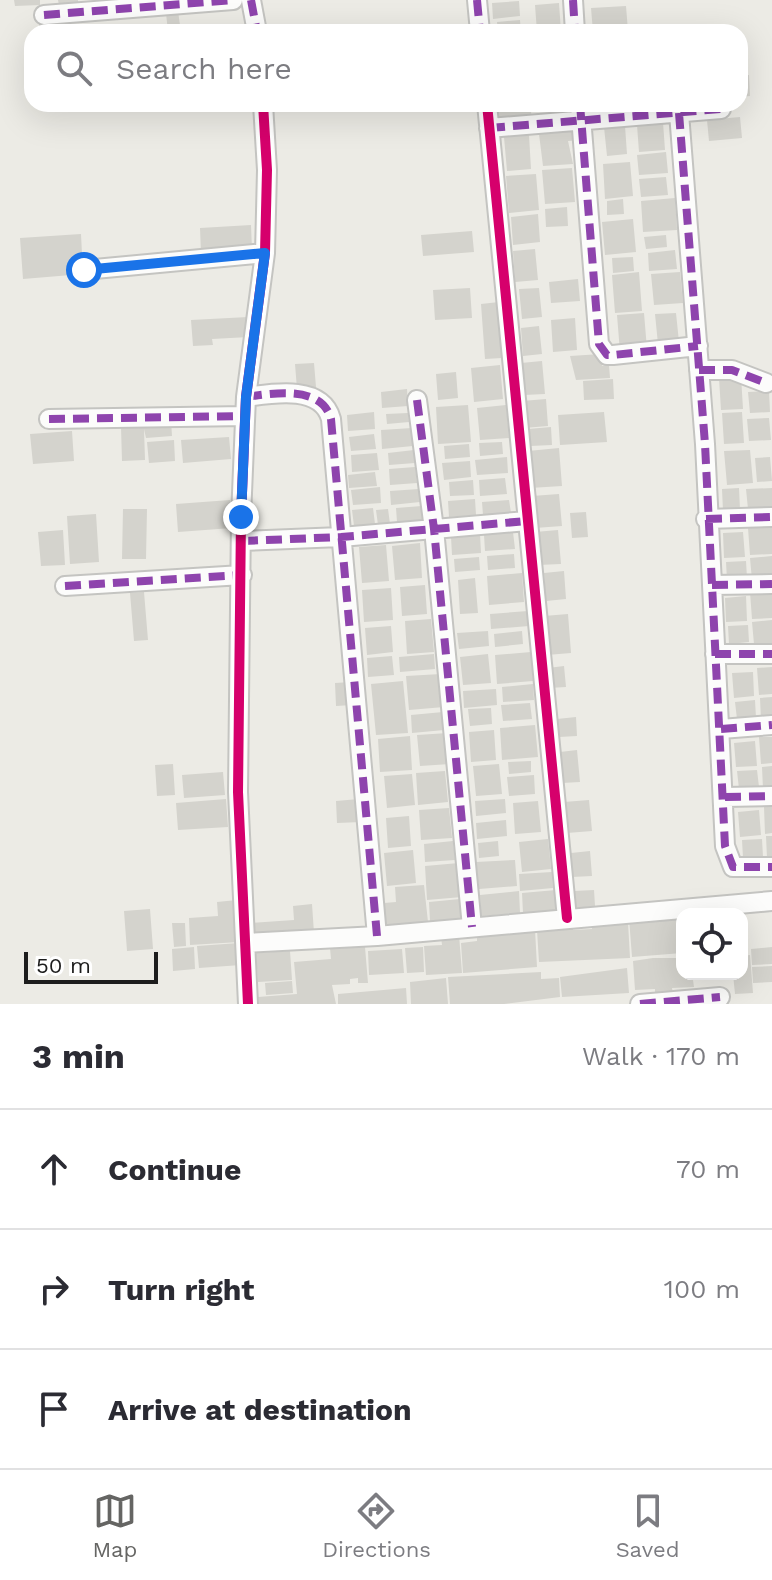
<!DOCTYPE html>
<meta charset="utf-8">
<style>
body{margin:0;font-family:"Work Sans",sans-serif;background:#f2f2f3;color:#2b2b33}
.controls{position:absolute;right:24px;bottom:24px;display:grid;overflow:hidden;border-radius:16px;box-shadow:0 8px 32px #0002}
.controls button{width:72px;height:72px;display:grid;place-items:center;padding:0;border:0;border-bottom:2px solid #e1e1e2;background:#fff;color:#2b2b33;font:40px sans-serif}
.scale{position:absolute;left:24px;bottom:20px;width:134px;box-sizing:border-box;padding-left:8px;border:4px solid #1d1d1d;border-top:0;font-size:22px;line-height:28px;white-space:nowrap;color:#1d1d1d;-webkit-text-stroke:6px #fff;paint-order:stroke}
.stop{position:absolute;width:24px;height:24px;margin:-18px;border:6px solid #1a73e8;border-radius:50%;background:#fff}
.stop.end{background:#1a73e8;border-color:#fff;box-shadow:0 2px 8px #0008}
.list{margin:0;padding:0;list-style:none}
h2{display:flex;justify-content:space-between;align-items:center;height:104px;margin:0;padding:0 32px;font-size:34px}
h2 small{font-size:26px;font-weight:400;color:#7c7c81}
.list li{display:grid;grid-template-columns:52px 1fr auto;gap:24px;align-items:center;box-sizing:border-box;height:120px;padding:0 32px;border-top:2px solid #e1e1e2}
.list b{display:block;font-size:30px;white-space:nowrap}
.list em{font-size:26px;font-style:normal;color:#7c7c81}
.icon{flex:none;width:44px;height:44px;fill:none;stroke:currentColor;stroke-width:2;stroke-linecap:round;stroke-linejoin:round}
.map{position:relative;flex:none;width:772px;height:1004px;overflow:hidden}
.search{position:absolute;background:#fff;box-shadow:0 8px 32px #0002;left:24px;right:24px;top:24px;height:88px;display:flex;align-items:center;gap:20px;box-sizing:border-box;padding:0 28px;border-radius:24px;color:#7c7c81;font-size:30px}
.sheet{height:464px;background:#fff}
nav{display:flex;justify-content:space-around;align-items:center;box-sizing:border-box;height:112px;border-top:2px solid #e1e1e2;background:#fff;font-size:22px;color:#7c7c81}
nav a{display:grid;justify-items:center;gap:4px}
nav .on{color:#656563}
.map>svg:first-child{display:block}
.building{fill:#d4d3cd}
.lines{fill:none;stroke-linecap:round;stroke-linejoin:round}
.minor-casing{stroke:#c4c4c1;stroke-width:22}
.minor{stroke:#fcfcfb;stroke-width:18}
.quiet{stroke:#8e44ad;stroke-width:8;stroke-dasharray:16 8;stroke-linecap:butt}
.cycleway-casing{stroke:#fff;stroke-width:15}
.cycleway{stroke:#d6006c;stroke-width:10}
.route{stroke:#1a73e8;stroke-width:10}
</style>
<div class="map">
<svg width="772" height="1004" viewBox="0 0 772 1004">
<rect width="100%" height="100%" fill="#ecebe5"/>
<path class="building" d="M14,0H40V5L15,6Z
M58,0H78V4L59,5Z
M519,1L520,16L493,19L492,3Z
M559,3L561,32H537L535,5Z
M626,6L628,31L593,32L591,8Z
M178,11L181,32H168L166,13Z
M61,20L62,32H39V22Z
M520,20L521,32H498L497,22Z
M749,75L750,96L740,97V76Z
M496,104H530L532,119L497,121Z
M540,104H566V106L540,108Z
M740,117L742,138L709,141L707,120Z
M663,122L665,150L639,152L637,125Z
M578,123L580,140L568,141L573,164L543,166L538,126Z
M625,126L627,154L607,156L604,127Z
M529,135L531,169L507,171L504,137Z
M666,152L668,173L639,175L637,155Z
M630,162L633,196L605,199L603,164Z
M572,168L575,202L545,204L542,170Z
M536,174L539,210L509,213L506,176Z
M666,177L668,195L641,197L639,179Z
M675,198L677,230L643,232L641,201Z
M623,199L624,214L607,215V201Z
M567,207L568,226L546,227L545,209Z
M538,214L540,242L513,245L511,217Z
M633,219L636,252L605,255L602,222Z
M251,225L252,250L201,253L200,228Z
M472,231L474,252L423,256L421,235Z
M81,234L83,274L23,279L20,238Z
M666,235L667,247L646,249L644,237Z
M535,249L538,280L515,282L513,251Z
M675,250L677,269L649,271L648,253Z
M633,257L634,271L613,273L612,258Z
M639,272L642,311L615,313L612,275Z
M680,272L683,303L654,305L651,274Z
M578,279L580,301L551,303L549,282Z
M470,288L472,318L435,320L433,290Z
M539,288L542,317L522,319L519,289Z
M499,302L502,358L485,359L481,304Z
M644,313L647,349L620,352L617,315Z
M676,313L679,342L658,344L655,314Z
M248,317L249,337L212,339L213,345L193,346L191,320Z
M575,318L577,350L553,352L551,320Z
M539,326L542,354L523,356L521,328Z
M601,354L602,366L609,365L610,378L576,380L570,356Z
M542,361L545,394L524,395L521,363Z
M314,363L316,387L297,389L295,364Z
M500,365L503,399L474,402L471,368Z
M456,372L458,398L438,400L436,374Z
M741,376L743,409L721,410L719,378Z
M613,379L614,399L584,400L583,381Z
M407,389L408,406L382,408L381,392Z
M769,391L770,412L750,413L748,392Z
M546,399L548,426L524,428L522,401Z
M468,405L471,442L438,444L436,407Z
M506,405L509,438L480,440L477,408Z
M374,412L375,429L348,431L347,415Z
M604,412L607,442L560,445L558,415Z
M742,412L744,443L724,444L722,413Z
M408,413L409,422L387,424L386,414Z
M769,418L771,440L749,441L747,419Z
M171,420L172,436L146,438L144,429L145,460L122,461L121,427Z
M551,427L552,445L530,446L528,429Z
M412,428L413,446L382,449L381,430Z
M72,431L74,461L33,464L30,434Z
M374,434L376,449L351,451L349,437Z
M229,437L231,459L183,463L181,440Z
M174,440L175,461L149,463L147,442Z
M502,442L503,454L480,456L479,443Z
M469,444L470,457L445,459L444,446Z
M559,448L562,486L530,488L528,451Z
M414,450L415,463L389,465L388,453Z
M750,450L753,483L727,485L724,451Z
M377,453L379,470L352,472L351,455Z
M507,457L508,473L477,475L475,460Z
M770,457L772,481L757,482L755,458Z
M470,461L471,477L444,480L442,463Z
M415,467L417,483L390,485L389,469Z
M375,472L377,486L349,488L348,475Z
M505,478L507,494L480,496L479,480Z
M473,480L474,495L450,496L449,482Z
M380,487L381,503L353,505L351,490Z
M739,488L740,510L723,511L722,489Z
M772,488V508L748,509L746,489Z
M419,489L420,502L391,505L390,491Z
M559,494L562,526L535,528L532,496Z
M475,499L476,515L449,517L448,501Z
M230,500L232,528L178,532L176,504Z
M509,500L511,513L483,515L482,502Z
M422,506L423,520L397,522L396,508Z
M373,508L375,524L354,526L352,510Z
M123,509H147L146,559H122Z
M388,509L390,524L378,525L376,510Z
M586,512L588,537L572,538L570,513Z
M96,514L99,562L70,564L67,516Z
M772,527V554L750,555L748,528Z
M63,530L65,565L41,566L38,532Z
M558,530L561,564L538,565L535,532Z
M513,532L515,549L485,551L484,535Z
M743,532L745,557L724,558L723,533Z
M480,534L481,553L452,555L451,537Z
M420,543L422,578L395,580L392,546Z
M386,545L389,581L362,583L359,547Z
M514,554L515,568L488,570L487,556Z
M772,556V579L752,580L750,558Z
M479,557L480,570L455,572L454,559Z
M746,561L747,578L727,580L726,562Z
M564,571L566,599L546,601L544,573Z
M522,573L524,602L489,605L487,576Z
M475,578L478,613L460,614L458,580Z
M425,585L427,614L402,616L400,587Z
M391,588L393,620L364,622L362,590Z
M772,591V618L752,619L750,592Z
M144,592L148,640L134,641L130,593Z
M746,596L747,621L726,622L725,598Z
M528,611L529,626L491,629L490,614Z
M568,614L571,653L547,655L544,616Z
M431,619L434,652L407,654L405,621Z
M772,620V643L754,644L752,622Z
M748,625L749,642L729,644L728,626Z
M391,626L393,652L367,655L365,628Z
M488,631L489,646L459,649L457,633Z
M522,631L523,644L495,647L494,634Z
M531,652L533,681L497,684L495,655Z
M434,654L435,669L400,672L399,657Z
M488,654L491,683L463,685L460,657Z
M392,656L394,675L368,677L367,658Z
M564,666L566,687L549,688L548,668Z
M772,667V694L759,695L757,668Z
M753,672L754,696L734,698L732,673Z
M441,674L444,707L409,710L406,676Z
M403,681L408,733L376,735L371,684Z
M351,682L352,705L336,706L335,683Z
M533,684L534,700L503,702L502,687Z
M496,689L497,705L464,708L463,691Z
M772,697V719L761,720L760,698Z
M755,700L756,718L737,719L735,702Z
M530,703L532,719L503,721L501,705Z
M491,708L492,724L470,726L468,709Z
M443,712L444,730L412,733L411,715Z
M576,717L577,736L559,737L557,719Z
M535,725L538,757L502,760L500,728Z
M494,730L496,760L471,762L469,732Z
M448,733L450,764L420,766L417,735Z
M410,736L412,770L380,772L378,739Z
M759,737H772V763L761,764Z
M755,741L757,766L736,767L734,743Z
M577,750L580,782L562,783L560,752Z
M531,761V772L509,774L508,762Z
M173,764L175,795L157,796L155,765Z
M499,764L502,794L476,796L473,766Z
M772,766V788L763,789L762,767Z
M757,770L759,787L739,789L737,771Z
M445,771L448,802L418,805L416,773Z
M223,772L225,795L184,798L182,775Z
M412,774L415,805L387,808L384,776Z
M534,775L535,794L509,796L507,777Z
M226,799L228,827L178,830L176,803Z
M359,799L361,822L337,823L336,801Z
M505,799L506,813L476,816L475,801Z
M589,800L592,831L567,833L564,802Z
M538,801L541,832L515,834L513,803Z
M772,806V833L765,834L764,807Z
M449,808L452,838L421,840L419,810Z
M759,810L761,835L740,837L738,812Z
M409,816L411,846L388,848L386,818Z
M506,820L507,836L477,839L476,823Z
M766,836H772V858H767Z
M548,839L551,869L522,872L519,842Z
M762,839L763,857L743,858L742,840Z
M453,841L455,860L425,862L424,844Z
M498,841L499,856L479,858L478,843Z
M413,850L416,883L387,886L384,853Z
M590,851L592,876L572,877L571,853Z
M515,860L517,886L479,889L476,862Z
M459,863L462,897L427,900L425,866Z
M552,872L553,888L520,891L519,874Z
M424,885L428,922L386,925L384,903L396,902L395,887Z
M556,890L558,910L523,913L522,893Z
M594,890L595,906L575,908L574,891Z
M519,891L520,913L481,916L480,895Z
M460,899L461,919L430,921L429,902Z
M237,900L239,942L190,945L189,918L218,916L217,902Z
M312,904L314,933L253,938L252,923L294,920L293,906Z
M150,909L153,949L127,951L124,911Z
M742,912H744L746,943H742Z
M682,915V953L632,957L629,918Z
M628,922L630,958L539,962L537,930L573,925V930L592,929V924Z
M172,923H185L186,946L174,947Z
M535,929L537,967L463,973L461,943L477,941V932Z
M459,935L462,973L426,975L424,946L442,945L441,936Z
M239,943L241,965L199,968L197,946Z
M194,947L195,969L173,971L172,949Z
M365,947L368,983H358V978L350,979V984L332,985L336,1004H259L258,997L297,994L294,962L331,959L330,948Z
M423,947L424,972L407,973L405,948Z
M772,947V964L752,965L751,949Z
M402,949L404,973L369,975L368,951Z
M290,951L292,980L258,982L256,953Z
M750,955L753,993L735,994L733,974H742V956Z
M653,958H682V974H715L716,978L693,980L694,987L672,988L673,994L655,995V989L635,990L633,961Z
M772,966V982L753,983L752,967Z
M627,968L629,993L562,997L560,977Z
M541,972V979L559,978L560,997L504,1004H450L448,977Z
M446,978L448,1004H411L410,982Z
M292,981L293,993L266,995L265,983Z
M406,988L407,1004H338V994Z"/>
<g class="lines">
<g class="minor-casing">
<path id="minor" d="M251,0L257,32
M477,0L480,32
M573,0L575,32
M44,15L233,0
M487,104L567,918
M580,104L599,344L607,355H613L698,346
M679,113L705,444L725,846L733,867H772
M489,128L721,109
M84,270L265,253
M699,370H732L766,383
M246,397C274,393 322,385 331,419L377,936
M417,400L434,529L472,927
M49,419L245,416
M706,519L772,517
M242,541L341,537L527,521
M712,585L772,584
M65,586L242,575
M715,654H772
M721,729L772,725
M725,797L772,796
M246,943L377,936L772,901
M248,1004L238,792L241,517L246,397L265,253L267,170L263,104
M640,1004L720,997"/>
</g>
<use href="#minor" class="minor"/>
<path class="quiet" d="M251,0L257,32
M477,0L480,32
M573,0L575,32
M44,15L233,0
M580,104L599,344L607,355H613L698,346
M679,113L705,444L725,846L733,867H772
M489,128L721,109
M84,270L265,253
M699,370H732L766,383
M246,397C274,393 322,385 331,419L377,936
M417,400L434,529L472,927
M49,419L245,416
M706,519L772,517
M242,541L341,537L527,521
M712,585L772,584
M65,586L242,575
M715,654H772
M721,729L772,725
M725,797L772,796
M640,1004L720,997"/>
<g class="cycleway-casing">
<path id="cycleway" d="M487,104L567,918
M248,1004L238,792L241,517L246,397L265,253L267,170L263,104"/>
</g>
<use href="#cycleway" class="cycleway"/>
</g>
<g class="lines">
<path class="route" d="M84,270L265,253L246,397L241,517"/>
</g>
</svg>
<div class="controls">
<button><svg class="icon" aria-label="locate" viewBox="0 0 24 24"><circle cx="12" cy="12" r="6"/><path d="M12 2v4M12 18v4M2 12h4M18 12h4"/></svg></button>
</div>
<div class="scale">50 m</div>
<div class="stop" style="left:84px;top:270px"></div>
<div class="stop end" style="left:241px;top:517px"></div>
<div class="search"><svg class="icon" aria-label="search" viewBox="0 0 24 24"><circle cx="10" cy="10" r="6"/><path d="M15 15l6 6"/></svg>Search here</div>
</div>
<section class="sheet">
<h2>3 min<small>Walk · 170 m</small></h2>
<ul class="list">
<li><svg class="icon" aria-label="ahead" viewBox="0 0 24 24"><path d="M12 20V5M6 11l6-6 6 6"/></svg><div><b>Continue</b></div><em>70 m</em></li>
<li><svg class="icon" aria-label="right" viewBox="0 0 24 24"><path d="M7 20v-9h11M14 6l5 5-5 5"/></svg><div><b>Turn right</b></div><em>100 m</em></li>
<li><svg class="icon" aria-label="arrive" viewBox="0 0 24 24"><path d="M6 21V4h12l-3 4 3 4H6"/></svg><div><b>Arrive at destination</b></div></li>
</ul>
</section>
<nav>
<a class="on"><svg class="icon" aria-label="map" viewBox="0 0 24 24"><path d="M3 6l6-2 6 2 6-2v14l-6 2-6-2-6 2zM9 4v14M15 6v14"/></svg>Map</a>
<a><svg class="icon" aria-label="directions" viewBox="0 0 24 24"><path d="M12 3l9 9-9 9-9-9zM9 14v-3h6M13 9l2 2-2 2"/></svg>Directions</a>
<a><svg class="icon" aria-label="saved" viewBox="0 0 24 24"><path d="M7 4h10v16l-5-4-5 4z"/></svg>Saved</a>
</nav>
